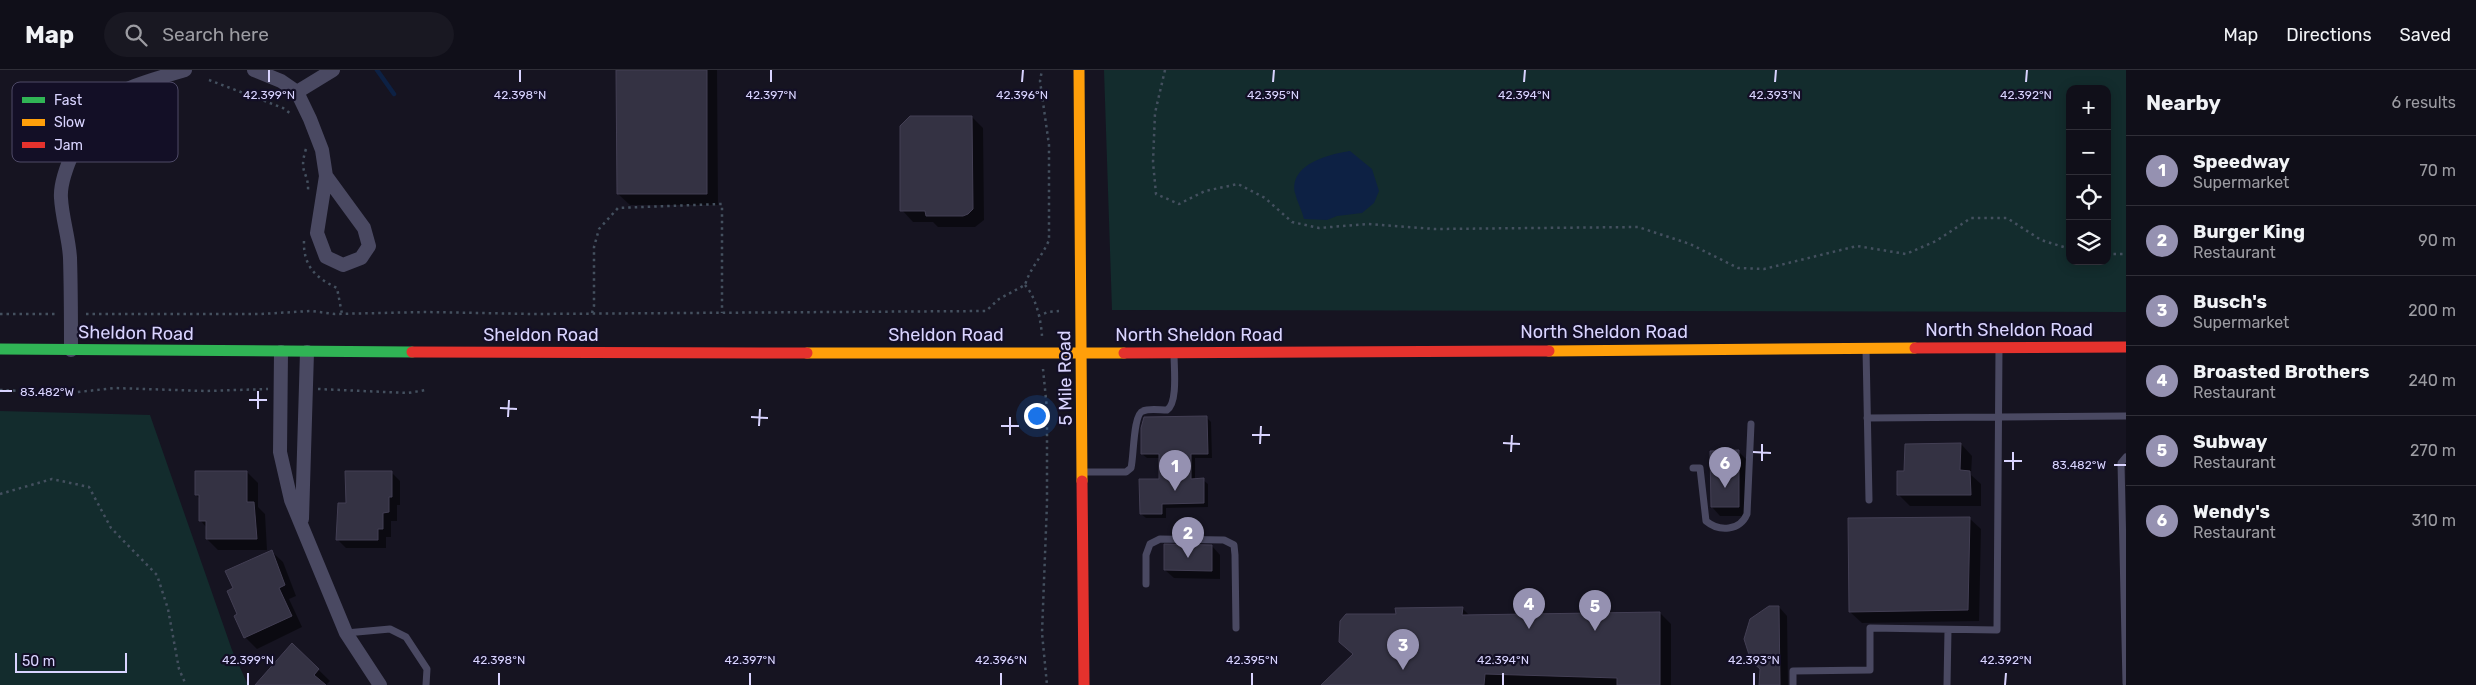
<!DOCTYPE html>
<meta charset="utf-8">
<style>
body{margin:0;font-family:Rubik,sans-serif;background:#191822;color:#f1f3f6}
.controls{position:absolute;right:15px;top:15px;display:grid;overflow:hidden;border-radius:10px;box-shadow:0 2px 12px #0003}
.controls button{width:45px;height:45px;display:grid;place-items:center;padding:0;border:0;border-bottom:1px solid #302f38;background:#100f19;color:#f1f3f6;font:25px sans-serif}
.scale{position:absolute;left:15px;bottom:12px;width:112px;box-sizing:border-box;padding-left:5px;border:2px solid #d9d4ff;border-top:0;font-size:14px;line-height:18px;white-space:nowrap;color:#d9d4ff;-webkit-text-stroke:4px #130f26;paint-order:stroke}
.you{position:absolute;left:1036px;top:345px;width:18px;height:18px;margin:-12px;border:4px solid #fff;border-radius:50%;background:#1a73e8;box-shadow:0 0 0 8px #1a73e833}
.badge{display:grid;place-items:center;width:32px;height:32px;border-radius:50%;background:#9591b1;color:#fff;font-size:16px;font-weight:700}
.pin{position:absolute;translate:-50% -41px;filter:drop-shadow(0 1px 2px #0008)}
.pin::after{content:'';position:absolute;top:26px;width:18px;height:15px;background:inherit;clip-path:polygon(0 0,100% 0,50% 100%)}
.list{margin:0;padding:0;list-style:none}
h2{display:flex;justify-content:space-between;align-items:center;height:65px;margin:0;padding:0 20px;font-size:21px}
h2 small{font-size:16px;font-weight:400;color:#9c9ca2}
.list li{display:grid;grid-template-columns:32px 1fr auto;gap:15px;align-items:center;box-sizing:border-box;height:70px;padding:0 20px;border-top:1px solid #302f38}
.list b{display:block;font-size:19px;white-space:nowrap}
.list p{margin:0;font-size:16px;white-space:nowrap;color:#9c9ca2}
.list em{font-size:16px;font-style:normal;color:#9c9ca2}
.icon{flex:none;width:28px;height:28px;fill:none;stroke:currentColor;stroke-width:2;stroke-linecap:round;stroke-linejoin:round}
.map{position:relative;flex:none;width:2126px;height:615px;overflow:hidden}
header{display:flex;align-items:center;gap:30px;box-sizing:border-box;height:70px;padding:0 25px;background:#100f19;border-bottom:1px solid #302f38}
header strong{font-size:24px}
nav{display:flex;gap:28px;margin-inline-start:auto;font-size:18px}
.search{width:350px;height:45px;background:#191822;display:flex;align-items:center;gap:12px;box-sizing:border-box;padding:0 18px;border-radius:28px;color:#9c9ca2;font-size:19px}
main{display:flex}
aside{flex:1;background:#100f19}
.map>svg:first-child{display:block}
.green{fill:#132c2d;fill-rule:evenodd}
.water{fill:#0d2144}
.shadow{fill:#0007}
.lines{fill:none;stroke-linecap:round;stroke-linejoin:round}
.stream{stroke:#0d2144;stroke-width:4.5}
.building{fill:#343243;stroke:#433f54}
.path{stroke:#44505f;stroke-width:2.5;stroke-dasharray:2.5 4;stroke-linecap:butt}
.lane{stroke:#4a4962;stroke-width:7}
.street{stroke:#4a4962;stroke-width:14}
.fast{stroke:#30b455;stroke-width:11}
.slow{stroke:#ff9f0a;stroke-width:11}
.jam{stroke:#e5322d;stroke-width:11}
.ticks{fill:none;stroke:#d9d4ff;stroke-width:2}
.labels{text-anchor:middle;stroke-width:4.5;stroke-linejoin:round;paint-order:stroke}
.street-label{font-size:18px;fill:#d9d4ff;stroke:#130f26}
.key{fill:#130f26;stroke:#4e4a67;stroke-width:1}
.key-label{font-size:14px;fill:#d9d4ff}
.ticks-label{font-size:12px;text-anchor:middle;fill:#d9d4ff;stroke:#130f26;stroke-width:4.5;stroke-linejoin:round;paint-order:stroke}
</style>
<header>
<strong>Map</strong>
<div class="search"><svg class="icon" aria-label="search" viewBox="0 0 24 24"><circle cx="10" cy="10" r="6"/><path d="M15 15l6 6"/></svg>Search here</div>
<nav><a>Map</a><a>Directions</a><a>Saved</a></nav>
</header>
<main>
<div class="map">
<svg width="2126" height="615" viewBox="0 0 2126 615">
<rect width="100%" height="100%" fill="#161421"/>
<path class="green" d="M1104,0H2126V242L1112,240ZM2070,19H2107V191H2070Z
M0,341L150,345L232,580L248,615H0Z"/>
<path class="water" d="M1350,81L1372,99L1379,121L1374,133L1362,143L1337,146L1327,150L1304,149C1302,140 1297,132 1295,123C1289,94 1330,84 1350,81Z"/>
<path class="shadow" d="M617,0H717L718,135H630L618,124Z
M972,47L983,58L984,150L975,157H938L933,152H913L902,140Z
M1207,348L1211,352L1212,388H1195V410H1203L1208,414V437L1166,438V448H1146L1141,444L1160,410V388H1147L1142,384Z
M1961,374L1972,386L1971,405L1981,414V436H1910L1899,425L1906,402Z
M1739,382L1747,390V446H1720L1712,437Z
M247,402L258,413V437L265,444L267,480H218L207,469V458L200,450V429L196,425Z
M392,403L400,411V435H397V451H391V467H386V478H346L337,469L347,434Z
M1969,448L1981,459L1979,551L1862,553L1850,542Z
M1212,476L1220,485V509L1174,508L1165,500Z
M271,481L283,492L296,526L289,529L302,557L257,579L245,567L235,518Z
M1779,537L1787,546L1788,615H1760L1761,599L1752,590L1745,569L1751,550L1763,540Z
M1462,538L1470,546L1660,543L1671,554V615H1323L1397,545Z
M292,574L330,611L326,615H265Z"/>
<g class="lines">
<path class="stream" d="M377,0L394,24"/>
</g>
<path class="building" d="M616,0H707V124H617Z
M910,46H972L973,139L968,144L963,146H926L925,141H900V56Z
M1207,346L1208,384H1191V409L1204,408V433L1162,434V444H1140L1139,409H1159V384H1141V358L1144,347Z
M1961,373L1960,400L1970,401L1971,425H1897V401H1904L1905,374Z
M1739,380V437H1711L1710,381Z
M195,401H247V432H254L257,469H206V451H199V425H195Z
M345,401H392V427H389V442L383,443V459H378V470H336L338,433H346Z
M1970,447L1968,540L1849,542L1848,448Z
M1164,474L1212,475V501L1164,500Z
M272,480L285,515L279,518L292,546L244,568L234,546L237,544L227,521L233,518L225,501Z
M1769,536H1779L1780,615H1759L1760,599L1751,591L1744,569L1750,549Z
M1463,537L1462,545L1660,542V615H1617V608L1485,604L1484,615H1321L1353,584L1339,572L1340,551L1346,544H1396L1395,538Z
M292,573L319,599L314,605L326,615H255Z"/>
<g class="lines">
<path class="path" d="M1165,0L1155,43L1153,92L1156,124L1179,134L1205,121L1238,114L1265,128L1292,152L1319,158L1368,154L1435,159L1638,157L1690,174L1738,198L1764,199L1857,176L1906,184L1936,171L1971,148H2007L2041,170L2070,179
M209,10L283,38L291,44
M306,79C298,104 309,101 308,121
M304,171C303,196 316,208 337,218L342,244
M2107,184H2126
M1025,215C1036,227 1041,250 1042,266
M592,243L594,236V177L599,159L618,138L722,134V243
M0,244H58
M86,244H260L311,241L335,244L426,242L533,244L986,241L999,229L1025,215C1030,198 1042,187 1049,170V75L1040,11L1042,0
M1038,246L1048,242L1059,241
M1043,299L1047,339V433L1042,563L1047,615
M318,319L408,323L426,320
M0,320L70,323L114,318L205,321L268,319
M0,424L52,409L89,417L111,458L157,505L168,539L179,599L186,615"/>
<path class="lane" d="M1866,279L1869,430
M1867,348L2126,346
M2126,387L2121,393L2126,613
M1693,398H1700L1706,451C1719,462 1740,461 1747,444L1751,354
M1084,402H1126L1131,398C1134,386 1133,344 1143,341C1149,338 1160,340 1167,340C1178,333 1174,298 1174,284
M1146,514V485L1150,474L1160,469L1224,470L1234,475L1235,485L1236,558
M346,563L390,559L406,567L427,599L426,615
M1793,615V601L1870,600V558L1997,560L1999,278
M1947,615L1948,560"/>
<path class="street" d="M254,0L281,11L297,22L310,49L322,80L326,106L317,163L326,187L343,195L361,188L369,176L364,158L326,106
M297,22L333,0
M71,280C71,249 71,219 70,188C69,168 62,148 61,128C59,105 85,52 101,35C118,18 162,7 185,0
M281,282L280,382L291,430L346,563L380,615
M302,449L307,282"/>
<path class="fast" d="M0,279L412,282"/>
<path class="slow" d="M1079,0L1082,411
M1549,281L1915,278
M807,283H1124"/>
<path class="jam" d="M1915,278L2126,277
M412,282L807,283
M1124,283L1549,281
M1082,411L1084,615"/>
</g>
<path class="ticks" d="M269,12V0M520,12V0M771,12V0M1022,12L1023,0M1273,12L1274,0M1524,12L1525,0M1775,12L1776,0M2026,12L2027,0M0,321H12M249,330H267M500,338L517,339M258,339V321M508,347L509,330M751,347L768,348M759,356L760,339M1001,356H1019M1010,365V347M1252,365H1270M1503,373L1520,374M1260,374L1261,356M1511,382L1512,365M1753,382L1771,383M1762,391V374M2004,391H2022M2114,395H2126M2013,400V382M248,615V603M499,615V603M750,615V603M1001,615V603M1252,615V603M1503,615V603M1754,615V603M2005,615L2006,603"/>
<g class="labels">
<g class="street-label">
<text x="2009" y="266">North Sheldon Road</text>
<text x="1604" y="268">North Sheldon Road</text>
<text transform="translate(136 263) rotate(1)" y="6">Sheldon Road</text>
<text x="541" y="271">Sheldon Road</text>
<text x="946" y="271">Sheldon Road</text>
<text x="1199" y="271">North Sheldon Road</text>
<text transform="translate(1065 308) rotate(-91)" y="6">5 Mile Road</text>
</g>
</g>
<rect x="12" y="12" width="166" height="80" rx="8" class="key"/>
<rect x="22" y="27" width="23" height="6" fill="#30b455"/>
<rect x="22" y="49" width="23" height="7" fill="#ff9f0a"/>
<rect x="22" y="72" width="23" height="6" fill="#e5322d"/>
<g class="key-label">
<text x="54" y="35">Fast</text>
<text x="54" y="57">Slow</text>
<text x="54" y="80">Jam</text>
</g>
<g class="ticks-label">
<text x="269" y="29">42.399°N</text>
<text x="520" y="29">42.398°N</text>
<text x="771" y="29">42.397°N</text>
<text x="1022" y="29">42.396°N</text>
<text x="1273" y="29">42.395°N</text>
<text x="1524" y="29">42.394°N</text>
<text x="1775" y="29">42.393°N</text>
<text x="2026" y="29">42.392°N</text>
<text x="47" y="326">83.482°W</text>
<text x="2079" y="399">83.482°W</text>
<text x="248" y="594">42.399°N</text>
<text x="499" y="594">42.398°N</text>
<text x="750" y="594">42.397°N</text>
<text x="1001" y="594">42.396°N</text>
<text x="1252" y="594">42.395°N</text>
<text x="1503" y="594">42.394°N</text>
<text x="1754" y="594">42.393°N</text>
<text x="2006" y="594">42.392°N</text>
</g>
</svg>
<div class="controls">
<button>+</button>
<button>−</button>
<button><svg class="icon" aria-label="locate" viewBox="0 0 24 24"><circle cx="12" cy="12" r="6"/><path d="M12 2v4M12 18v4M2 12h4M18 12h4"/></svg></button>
<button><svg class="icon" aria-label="layers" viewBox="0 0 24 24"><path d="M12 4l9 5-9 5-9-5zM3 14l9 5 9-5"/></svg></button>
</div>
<div class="scale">50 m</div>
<div class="you"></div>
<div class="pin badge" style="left:1175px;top:421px">1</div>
<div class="pin badge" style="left:1188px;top:488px">2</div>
<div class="pin badge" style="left:1403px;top:600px">3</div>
<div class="pin badge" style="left:1529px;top:559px">4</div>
<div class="pin badge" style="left:1595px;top:561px">5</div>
<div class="pin badge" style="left:1725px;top:418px">6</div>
</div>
<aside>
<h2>Nearby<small>6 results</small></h2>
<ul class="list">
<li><span class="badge">1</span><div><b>Speedway</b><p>Supermarket</p></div><em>70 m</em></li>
<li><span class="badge">2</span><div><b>Burger King</b><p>Restaurant</p></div><em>90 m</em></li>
<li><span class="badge">3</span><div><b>Busch's</b><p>Supermarket</p></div><em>200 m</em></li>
<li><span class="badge">4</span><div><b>Broasted Brothers</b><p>Restaurant</p></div><em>240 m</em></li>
<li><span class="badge">5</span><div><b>Subway</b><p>Restaurant</p></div><em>270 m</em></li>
<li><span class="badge">6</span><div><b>Wendy's</b><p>Restaurant</p></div><em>310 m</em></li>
</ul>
</aside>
</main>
